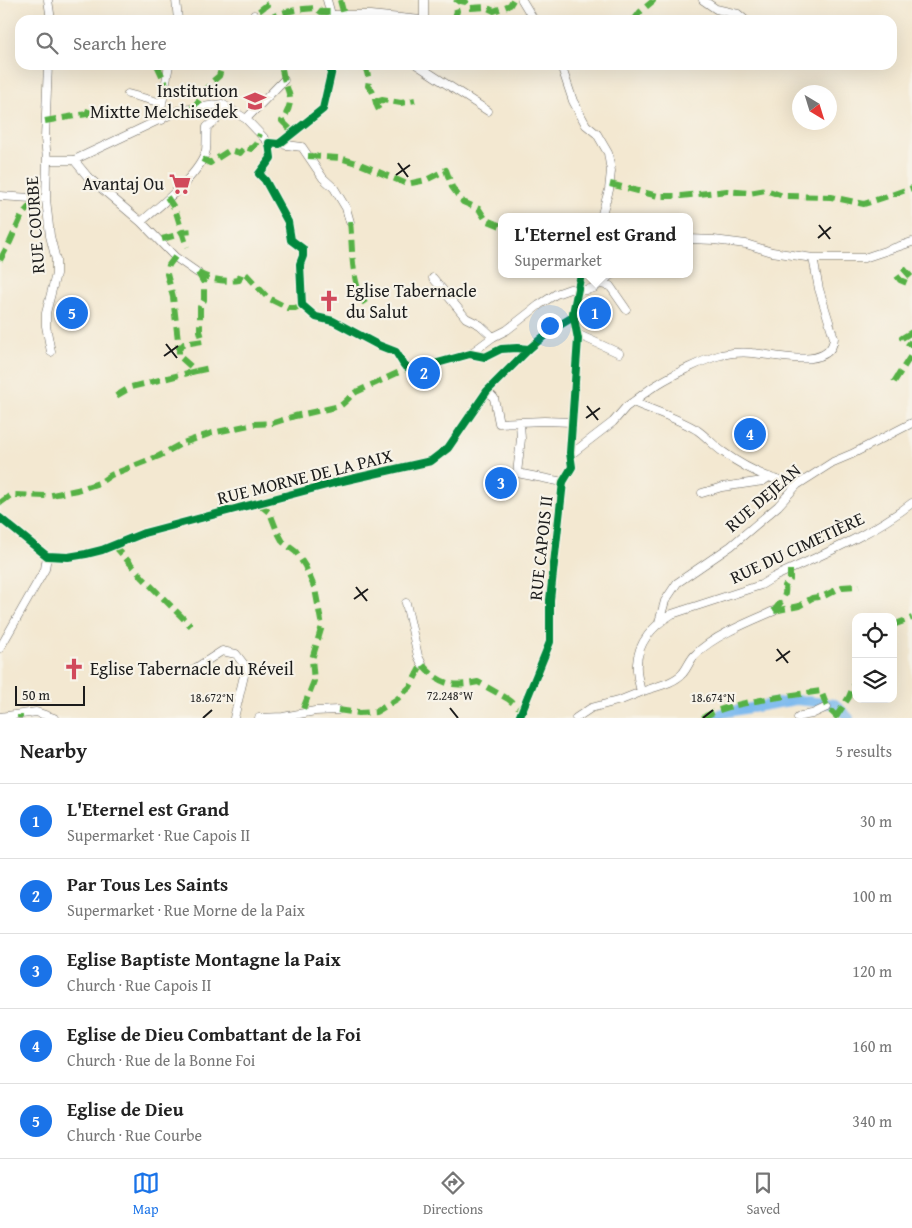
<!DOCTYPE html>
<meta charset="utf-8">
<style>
body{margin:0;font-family:"Gentium Book Plus",serif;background:#f6f6f6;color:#222}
.controls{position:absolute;right:15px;bottom:15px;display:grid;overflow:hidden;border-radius:10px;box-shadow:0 5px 20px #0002}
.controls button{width:45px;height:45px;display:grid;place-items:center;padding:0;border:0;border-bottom:1px solid #e0e0e0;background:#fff;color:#222;font:25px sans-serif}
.compass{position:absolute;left:792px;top:85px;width:45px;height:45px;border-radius:50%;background:#fff;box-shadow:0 5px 20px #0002;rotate:142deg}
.scale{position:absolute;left:15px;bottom:12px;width:70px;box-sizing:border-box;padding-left:5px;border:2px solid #1c1c1c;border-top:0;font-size:14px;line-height:18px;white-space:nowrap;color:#1c1c1c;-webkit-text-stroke:4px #f7f3e8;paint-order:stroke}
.you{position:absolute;left:549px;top:325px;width:18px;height:18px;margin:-12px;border:4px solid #fff;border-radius:50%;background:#1a73e8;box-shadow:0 0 0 8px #1a73e833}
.badge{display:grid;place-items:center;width:32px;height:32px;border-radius:50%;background:#1a73e8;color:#fff;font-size:16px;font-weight:700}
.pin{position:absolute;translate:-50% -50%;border:2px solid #fff;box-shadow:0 1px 5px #0006}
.popup{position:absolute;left:498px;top:213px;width:195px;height:65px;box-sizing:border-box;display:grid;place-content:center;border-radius:10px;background:#fff;filter:drop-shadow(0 1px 4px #0005);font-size:16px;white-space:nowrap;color:#767676}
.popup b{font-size:19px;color:#222}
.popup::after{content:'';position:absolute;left:50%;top:100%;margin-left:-10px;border:10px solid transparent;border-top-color:#fff}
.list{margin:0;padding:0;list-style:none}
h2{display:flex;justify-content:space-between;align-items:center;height:65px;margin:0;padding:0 20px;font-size:21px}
h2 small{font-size:16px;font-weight:400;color:#767676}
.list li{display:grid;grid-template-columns:32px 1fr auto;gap:15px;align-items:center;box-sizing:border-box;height:75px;padding:0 20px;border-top:1px solid #e0e0e0}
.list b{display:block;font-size:19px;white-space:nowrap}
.list p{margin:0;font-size:16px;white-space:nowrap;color:#767676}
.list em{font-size:16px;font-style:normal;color:#767676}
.icon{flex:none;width:28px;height:28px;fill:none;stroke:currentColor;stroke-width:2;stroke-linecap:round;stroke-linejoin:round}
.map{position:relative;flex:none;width:912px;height:718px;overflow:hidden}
.search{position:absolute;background:#fff;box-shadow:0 5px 20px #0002;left:15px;right:15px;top:15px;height:55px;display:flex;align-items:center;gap:12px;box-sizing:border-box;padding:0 18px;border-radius:15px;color:#767676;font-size:19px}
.sheet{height:440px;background:#fff}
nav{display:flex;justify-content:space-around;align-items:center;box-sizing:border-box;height:70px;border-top:1px solid #e0e0e0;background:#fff;font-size:14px;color:#767676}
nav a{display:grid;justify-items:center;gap:2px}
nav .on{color:#1a73e8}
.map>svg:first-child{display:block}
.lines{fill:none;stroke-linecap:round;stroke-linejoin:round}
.canal{stroke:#7bb9ee;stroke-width:10}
.minor-casing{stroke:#67635b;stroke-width:9}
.minor{stroke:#fff;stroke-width:8}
.quiet{stroke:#55b145;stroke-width:6;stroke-dasharray:12 6;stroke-linecap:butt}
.cycleway-casing{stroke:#f7f3e8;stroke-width:11}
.cycleway{stroke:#00873e;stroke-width:8}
.ticks{fill:none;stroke:#1c1c1c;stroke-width:2}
.labels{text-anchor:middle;stroke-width:4.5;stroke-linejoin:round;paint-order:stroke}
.poi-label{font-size:18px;fill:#1c1c1c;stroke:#f7f3e8;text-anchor:end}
.street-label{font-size:18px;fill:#1c1c1c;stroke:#f7f3e8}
.ticks-label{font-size:12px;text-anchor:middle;fill:#1c1c1c;stroke:#f7f3e8;stroke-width:4.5;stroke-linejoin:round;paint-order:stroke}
</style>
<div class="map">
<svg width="912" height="718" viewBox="0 0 912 718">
<rect width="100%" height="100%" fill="#f7f3e8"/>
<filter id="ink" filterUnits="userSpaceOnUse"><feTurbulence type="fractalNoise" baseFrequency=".02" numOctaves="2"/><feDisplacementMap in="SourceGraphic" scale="10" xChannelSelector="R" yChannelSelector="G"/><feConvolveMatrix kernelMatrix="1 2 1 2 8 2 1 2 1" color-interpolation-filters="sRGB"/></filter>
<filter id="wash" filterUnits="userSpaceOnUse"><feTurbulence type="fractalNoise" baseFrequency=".0096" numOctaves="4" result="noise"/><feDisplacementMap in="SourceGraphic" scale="20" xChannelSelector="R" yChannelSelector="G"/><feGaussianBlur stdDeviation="1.12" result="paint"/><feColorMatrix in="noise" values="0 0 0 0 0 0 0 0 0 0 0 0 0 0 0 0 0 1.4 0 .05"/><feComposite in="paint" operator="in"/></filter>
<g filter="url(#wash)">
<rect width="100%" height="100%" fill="#f3e8d1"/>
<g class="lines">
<path class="canal" d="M715,718L722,713L796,700L835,704L849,718"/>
</g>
</g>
<g filter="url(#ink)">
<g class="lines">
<g class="minor-casing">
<path id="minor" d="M48,0L51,20
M176,0L178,20
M327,0L332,18
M522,0L534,20
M703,0L716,9L738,14L745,20
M331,15H370L421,20
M250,20L254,15
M424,20V0
M48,65L45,138L47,160L46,199L50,236L56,260V274L46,313V326L51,352
M333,65L323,109L279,144L269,143L271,158L259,174L265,180L288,222L291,240L303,249V256L300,264L302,305L316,317L333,321L378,345L396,352L404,365L412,370L470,354L485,357L501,349L517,348L529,349
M417,65L488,111
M561,65L573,101L586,125L597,134L608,153L611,171L609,190L601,217
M128,94L162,103
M246,119L284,80
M162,120L161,109L169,65
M279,144L302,147L323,178L334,188L346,208L350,222
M47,160H74L178,111L222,104L246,119L269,143
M74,160L88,177L141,222L175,257L198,273
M0,196L46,199
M141,222C159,206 201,174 206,150C207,143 206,134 207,127L216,120L222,104
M689,239L714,240L746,244L772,252L813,258H864L912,242
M433,278L466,318L480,325L493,337
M601,284L610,286L626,309
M577,334L619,353
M470,354L493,337L507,330L539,305L556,294L570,289L586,290L594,288L612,274
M487,391L494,398L499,423L544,421L572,422
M633,402C641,396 649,389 658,384C672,375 705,359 721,355C731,353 742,352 752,353C773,354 831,372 834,338L819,289L813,258
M520,423L521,439L517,473L563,482
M570,453L574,452L613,422L626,407L633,402C654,411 677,418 697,430C706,436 714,446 723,452C745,468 770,480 797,485
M702,493L722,487L763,481L769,477
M0,518L47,556L68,557L86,554L102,550L144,533L338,482L431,461L448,448L487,391L529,349L550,331L573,317
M406,603L418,656L422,664
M659,622L665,601L677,583L731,546L778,506L797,485L833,462L852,454L912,423
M0,648L45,569L47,556
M191,671L222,651L236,654L246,667L234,718
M641,692C654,687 673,684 683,673C688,667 690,659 696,654C713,636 751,621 774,611
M0,717L36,712L54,718
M259,718L283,717L315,711L338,710
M519,718L550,642V600L563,482L572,467L570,453L578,339L573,313L581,274
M576,718L591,708L621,700L641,692C639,683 636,673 637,664C638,642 654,625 672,614L761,585L774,577C821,555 871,535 912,503
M798,718L801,716L812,714L827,707"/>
</g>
<use href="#minor" class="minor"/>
<path class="quiet" d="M340,0L344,15
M456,0L466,2L471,8L485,7L494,11L510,5L513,0
M259,11L273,0
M267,20C280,11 300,9 316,8L321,12H330
M454,20L457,11L455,4L457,1
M634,20L640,12L653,1V0
M19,58H20
M157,65L166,84
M365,65L369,80L368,86C376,92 374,103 379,110
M282,69C286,95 298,96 282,121L290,129V135
M376,102L382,100L401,103L415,100
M191,109L198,102L212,82L219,76L221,70L220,65
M45,121L87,114L89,109
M308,156L340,158L360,164L407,184L426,180L446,170L452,187L463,202L479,209L486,220L501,226
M202,159L210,163L230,150L240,153L245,147L251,149L256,144L260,134
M610,184L658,196H681L727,191L749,193L766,190L783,196L831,197L864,204L912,188
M167,197L175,209L187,247
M350,222C353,248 350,282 366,305
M162,239L177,235L182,232L195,231
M175,257L169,265L167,274L173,297L179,349
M0,260L10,242L22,215L37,198
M903,268L912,278
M198,273L204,283V300L200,307V331L203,341L184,344L179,349V356L196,371L210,368
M198,273C211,280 225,282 239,280L241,274L245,273L268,298L288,308H295L302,305
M897,276L900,280L912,285
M912,332L902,338L912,346
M894,382L912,354
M116,396L131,387L196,371
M0,503L11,495L47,496L77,490L99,483L111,475L159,456L183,443L212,433L254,424L273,423L295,416L340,406C346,402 350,396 356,392L408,368
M259,504L270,513L277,531L283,542L296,552L305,566L315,589L322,626L312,659L314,681L301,714
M114,545L143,578L191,626
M774,611L799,606L812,598L824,596L842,587L859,586
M774,611C780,602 787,598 785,586L790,580V570
M893,625L912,618
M338,710L359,713L376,712L397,699L410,687L422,664C439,684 452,688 478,682L508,699L522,710
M20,715V718
M836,717L849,697L856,680
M703,718C721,703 795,695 821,691L827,707L838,718"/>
<g class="cycleway-casing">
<path id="cycleway" d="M333,65L323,109L279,144L269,143L271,158L259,174L265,180L288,222L291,240L303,249V256L300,264L302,305L316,317L333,321L378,345L396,352L404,365L412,370L470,354L485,357L501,349L517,348L529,349
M0,518L47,556L68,557L86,554L102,550L144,533L338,482L431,461L448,448L487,391L529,349L550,331L573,317
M519,718L550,642V600L563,482L572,467L570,453L578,339L573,313L581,274"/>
</g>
<use href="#cycleway" class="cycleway"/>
</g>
</g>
<path class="ticks" d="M398,163L408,177M396,175L410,165M819,225L830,239M818,238L831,227M166,344L177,358M164,356L178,346M587,406L598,420M586,418L600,408M356,587L367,601M354,599L368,589M777,649L788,663M776,661L790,651M450,708L458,718M203,718L212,710M703,718L713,710"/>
<defs>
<g id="school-bare" transform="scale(1.725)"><path d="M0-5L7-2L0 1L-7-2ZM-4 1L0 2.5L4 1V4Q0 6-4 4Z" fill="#d1495b" stroke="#f7f3e8" stroke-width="2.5" paint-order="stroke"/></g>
<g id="supermarket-bare" transform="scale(1.725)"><path d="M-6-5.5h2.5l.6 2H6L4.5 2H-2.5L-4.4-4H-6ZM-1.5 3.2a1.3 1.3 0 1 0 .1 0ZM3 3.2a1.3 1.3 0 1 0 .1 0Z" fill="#d1495b" stroke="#f7f3e8" stroke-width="2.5" paint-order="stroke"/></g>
<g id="church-bare" transform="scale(1.725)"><path d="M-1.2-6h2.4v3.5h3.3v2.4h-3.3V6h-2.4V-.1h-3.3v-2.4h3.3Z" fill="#d1495b" stroke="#f7f3e8" stroke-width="2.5" paint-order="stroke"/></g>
</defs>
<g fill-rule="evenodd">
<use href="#school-bare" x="255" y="101"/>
<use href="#supermarket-bare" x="180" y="184"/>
<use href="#church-bare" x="329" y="301"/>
<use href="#church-bare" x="74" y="669"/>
</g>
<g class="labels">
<g class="poi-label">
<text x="238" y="97">Institution<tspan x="238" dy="21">Mixtte Melchisedek</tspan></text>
<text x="164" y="190">Avantaj Ou</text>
<text x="346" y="297" text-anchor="start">Eglise Tabernacle<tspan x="346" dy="21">du Salut</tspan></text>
<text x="90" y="675" text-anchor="start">Eglise Tabernacle du Réveil</text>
</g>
<g class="street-label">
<text transform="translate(35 225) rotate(-94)" y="6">RUE COURBE</text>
<text transform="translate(305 477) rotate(-14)" y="6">RUE MORNE DE LA PAIX</text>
<text transform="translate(763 498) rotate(-41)" y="6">RUE DEJEAN</text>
<text transform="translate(541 548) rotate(-84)" y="6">RUE CAPOIS II</text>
<text transform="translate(797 548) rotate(-25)" y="6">RUE DU CIMETIÈRE</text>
</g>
</g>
<g class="ticks-label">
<text x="450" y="700">72.248°W</text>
<text x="212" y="702">18.672°N</text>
<text x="713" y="702">18.674°N</text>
</g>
</svg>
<div class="controls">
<button><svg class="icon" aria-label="locate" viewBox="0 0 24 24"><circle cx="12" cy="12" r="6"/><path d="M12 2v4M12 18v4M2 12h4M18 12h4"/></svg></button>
<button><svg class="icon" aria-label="layers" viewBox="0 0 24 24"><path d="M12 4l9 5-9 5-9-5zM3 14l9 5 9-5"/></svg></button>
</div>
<svg class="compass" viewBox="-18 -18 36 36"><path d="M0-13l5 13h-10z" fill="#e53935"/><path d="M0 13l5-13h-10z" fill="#767676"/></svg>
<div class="scale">50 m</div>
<div class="you"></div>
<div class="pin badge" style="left:595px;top:313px">1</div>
<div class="popup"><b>L'Eternel est Grand</b>Supermarket</div>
<div class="pin badge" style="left:424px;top:373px">2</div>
<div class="pin badge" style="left:501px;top:483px">3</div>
<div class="pin badge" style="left:750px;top:434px">4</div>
<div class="pin badge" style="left:72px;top:313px">5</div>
<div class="search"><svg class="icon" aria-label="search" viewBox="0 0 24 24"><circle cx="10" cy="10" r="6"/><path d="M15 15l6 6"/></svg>Search here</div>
</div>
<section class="sheet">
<h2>Nearby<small>5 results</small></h2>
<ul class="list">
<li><span class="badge">1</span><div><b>L'Eternel est Grand</b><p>Supermarket · Rue Capois II</p></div><em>30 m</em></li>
<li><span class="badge">2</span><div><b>Par Tous Les Saints</b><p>Supermarket · Rue Morne de la Paix</p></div><em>100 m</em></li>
<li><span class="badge">3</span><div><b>Eglise Baptiste Montagne la Paix</b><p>Church · Rue Capois II</p></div><em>120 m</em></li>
<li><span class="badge">4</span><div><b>Eglise de Dieu Combattant de la Foi</b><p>Church · Rue de la Bonne Foi</p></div><em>160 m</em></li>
<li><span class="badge">5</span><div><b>Eglise de Dieu</b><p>Church · Rue Courbe</p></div><em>340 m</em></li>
</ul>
</section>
<nav>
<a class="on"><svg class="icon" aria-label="map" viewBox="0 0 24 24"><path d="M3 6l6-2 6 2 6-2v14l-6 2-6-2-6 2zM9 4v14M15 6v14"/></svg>Map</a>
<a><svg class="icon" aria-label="directions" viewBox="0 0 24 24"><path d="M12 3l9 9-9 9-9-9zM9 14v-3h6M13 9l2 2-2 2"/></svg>Directions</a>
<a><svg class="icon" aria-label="saved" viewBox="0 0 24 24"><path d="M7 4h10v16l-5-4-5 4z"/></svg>Saved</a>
</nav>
